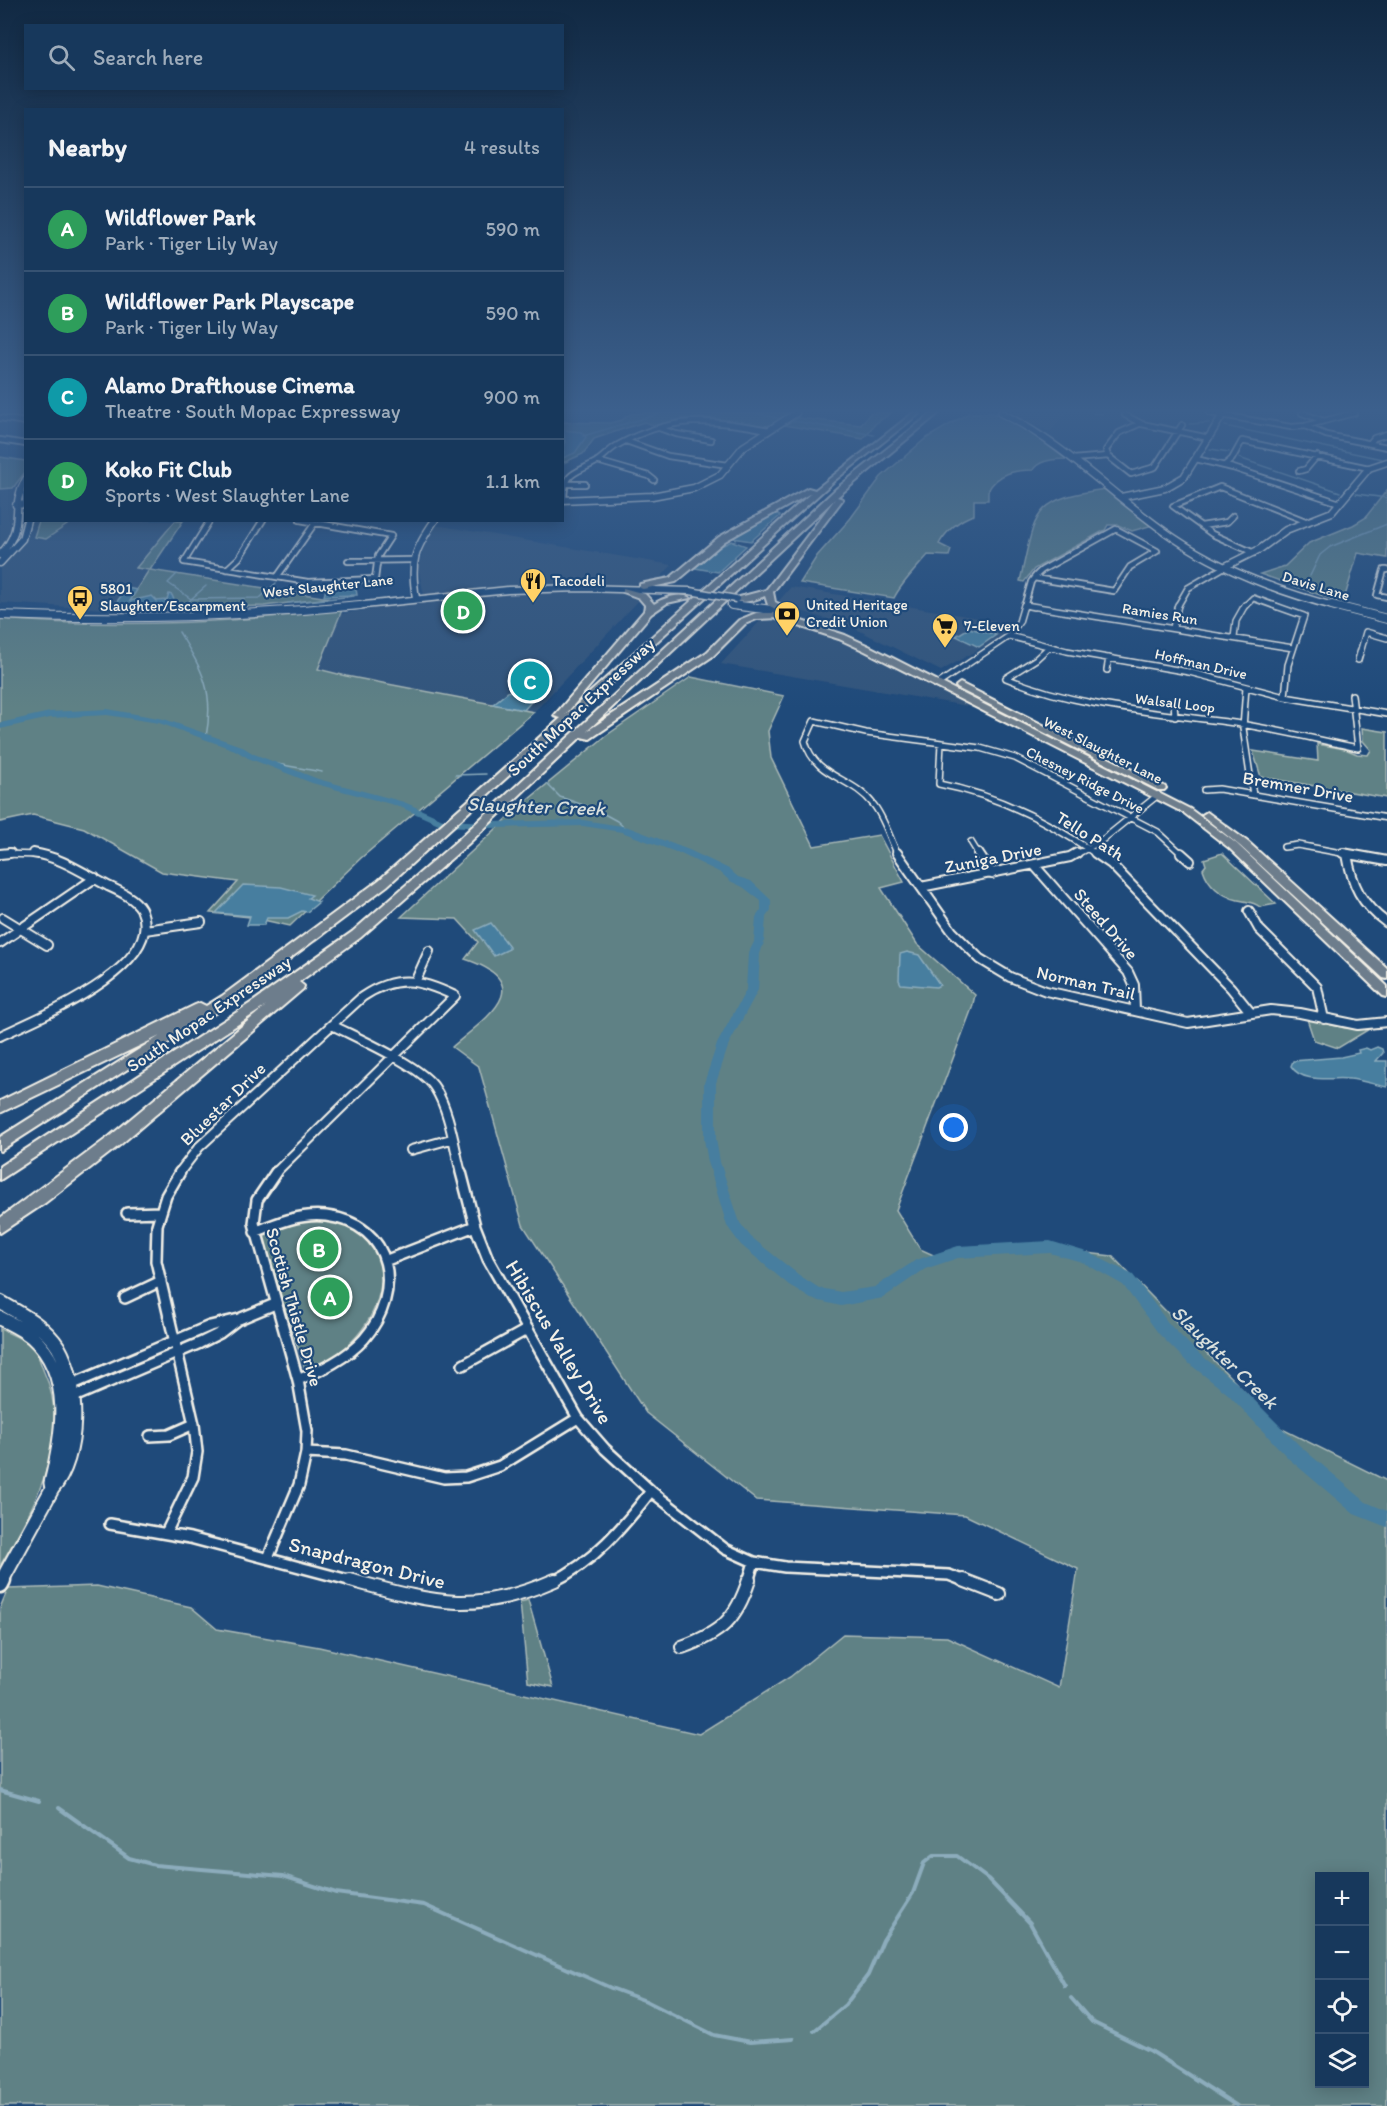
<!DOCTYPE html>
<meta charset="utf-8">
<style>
body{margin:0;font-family:Itim,sans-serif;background:#203f62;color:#f1f3f6}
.controls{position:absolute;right:18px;bottom:18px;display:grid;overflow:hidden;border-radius:0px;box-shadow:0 3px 15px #0003}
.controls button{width:54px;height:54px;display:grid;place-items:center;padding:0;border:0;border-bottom:2px solid #365272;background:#17385c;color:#f1f3f6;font:30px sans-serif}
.you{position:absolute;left:954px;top:1128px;width:21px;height:21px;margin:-15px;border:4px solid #fff;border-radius:50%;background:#1a73e8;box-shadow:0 0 0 9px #1a73e833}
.badge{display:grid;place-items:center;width:39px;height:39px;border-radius:50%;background:#ffd166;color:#fff;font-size:20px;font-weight:700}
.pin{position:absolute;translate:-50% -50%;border:3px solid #fff;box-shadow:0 2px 6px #0006}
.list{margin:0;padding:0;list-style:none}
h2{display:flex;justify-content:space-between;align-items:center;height:78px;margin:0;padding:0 24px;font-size:26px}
h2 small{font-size:20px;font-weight:400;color:#9eacbb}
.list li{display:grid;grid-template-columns:39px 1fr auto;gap:18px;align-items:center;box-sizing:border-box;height:84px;padding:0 24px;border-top:2px solid #365272}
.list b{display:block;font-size:22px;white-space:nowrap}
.list p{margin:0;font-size:20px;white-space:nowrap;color:#9eacbb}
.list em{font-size:20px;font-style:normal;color:#9eacbb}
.icon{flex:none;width:33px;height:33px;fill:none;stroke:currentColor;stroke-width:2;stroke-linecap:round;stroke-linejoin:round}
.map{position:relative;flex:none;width:1387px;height:2106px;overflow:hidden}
.search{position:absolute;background:#17385c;box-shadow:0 3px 15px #0003;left:24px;top:24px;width:540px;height:66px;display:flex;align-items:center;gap:15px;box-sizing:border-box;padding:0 21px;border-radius:0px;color:#9eacbb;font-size:22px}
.panel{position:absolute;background:#17385c;box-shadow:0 3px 15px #0003;left:24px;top:108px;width:540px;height:414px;border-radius:0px}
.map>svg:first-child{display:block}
.built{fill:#33557c}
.green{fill:#5f8185;stroke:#aab9b6;stroke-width:1.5;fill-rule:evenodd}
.water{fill:#467e9f;stroke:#8cacbc;stroke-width:1.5}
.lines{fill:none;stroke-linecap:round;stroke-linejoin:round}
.stream-far1{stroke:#8cacbc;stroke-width:1.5}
.stream{stroke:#8cacbc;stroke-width:4}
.river{fill:#467e9f;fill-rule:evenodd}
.street-far4-casing{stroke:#f4f1e8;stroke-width:8}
.street-far3-casing{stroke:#f4f1e8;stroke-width:8}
.street-far2-casing{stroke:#f4f1e8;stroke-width:12}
.street-far1-casing{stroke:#f4f1e8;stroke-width:14}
.street-casing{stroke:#f4f1e8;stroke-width:16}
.secondary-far3-casing{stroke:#f4f1e8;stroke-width:9}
.secondary-far2-casing{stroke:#f4f1e8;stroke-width:10}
.secondary-far1-casing{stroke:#f4f1e8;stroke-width:17}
.secondary-casing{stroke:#f4f1e8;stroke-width:21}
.primary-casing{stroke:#f4f1e8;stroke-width:4}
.highway-casing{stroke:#f4f1e8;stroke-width:4}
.street-far4{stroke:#1f4a7a;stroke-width:4.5}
.street-far3{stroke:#1f4a7a;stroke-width:5}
.street-far2{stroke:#1f4a7a;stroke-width:8}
.street-far1{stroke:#1f4a7a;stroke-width:9}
.street{stroke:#1f4a7a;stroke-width:12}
.secondary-far3{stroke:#1f4a7a;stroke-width:6}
.secondary-far2{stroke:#1f4a7a;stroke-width:8}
.secondary-far1{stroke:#1f4a7a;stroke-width:13}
.secondary{stroke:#1f4a7a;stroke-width:16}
.primary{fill:#6d7d8c;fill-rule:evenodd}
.highway{fill:#6d7d8c;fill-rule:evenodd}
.secondary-bridge-casing{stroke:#f4f1e8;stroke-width:9;stroke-linecap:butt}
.secondary-bridge{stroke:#1f4a7a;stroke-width:6}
.labels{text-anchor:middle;stroke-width:4.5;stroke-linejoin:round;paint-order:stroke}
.far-poi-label{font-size:15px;fill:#f4f1e8;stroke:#1f4a7a;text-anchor:start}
.far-street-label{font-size:15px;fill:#f4f1e8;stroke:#1f4a7a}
.street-label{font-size:18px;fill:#f4f1e8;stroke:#1f4a7a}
.water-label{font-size:20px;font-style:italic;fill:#dae0dd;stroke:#1f4a7a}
.near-street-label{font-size:21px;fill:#f4f1e8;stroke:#1f4a7a}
</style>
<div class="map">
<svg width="1387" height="2106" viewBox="0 0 1387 2106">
<rect width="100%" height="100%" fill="#1f4a7a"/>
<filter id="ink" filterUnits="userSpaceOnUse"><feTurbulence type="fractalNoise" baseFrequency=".0167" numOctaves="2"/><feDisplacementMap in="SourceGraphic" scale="12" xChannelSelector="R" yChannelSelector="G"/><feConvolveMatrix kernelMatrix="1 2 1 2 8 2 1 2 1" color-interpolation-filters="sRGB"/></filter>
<g filter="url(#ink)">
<path class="built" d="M1020,413H1066L1050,432L1015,414Z
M0,457L25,461L26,520L183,521L123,610L0,603Z
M437,526H441L672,565L534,712L346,676L318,668L340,614L425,600L418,567L425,543Z
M791,587L1009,623L1000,637L941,671L854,628L777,603Z
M766,620L786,622L849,644L973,707L721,664L760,621Z"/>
<path class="green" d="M642,413H789L766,428L708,418L681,419L657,426L644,422L594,439L583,454L563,463L562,422L610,423L622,420L630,414Z
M870,413H891L875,424L863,439L784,425L798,418L861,425Z
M969,413H993L1022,427L1066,459C1055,460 1039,459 1033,470C1015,470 997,473 988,491V500H974V515C960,519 946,531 939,544L951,550L949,556L928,555C916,569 902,582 894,598L800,583L817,556L850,519L881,477L925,439Z
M0,457L25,461V472L13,488L0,489Z
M1106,489L1153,525L1132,531L1118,525H1108L1105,530L1034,569L1024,582L1020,581C1036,513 1030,499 1106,489Z
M1387,490V558L1358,553L1343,603L1260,574L1285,566L1309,543L1353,525L1365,518Z
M39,521V520L73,521L46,539L34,537Z
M175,521H183L150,570L329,598L264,606L123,610L149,570L136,568Z
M342,610L318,669L346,676L534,712L361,858L290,926L250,917L210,913L238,882L162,872L84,828L33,815L0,822V619C113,628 229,623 342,610Z
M691,677L784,696L768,731L771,758L814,846L879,835L904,882L881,888L917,944L975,995L972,1008L896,1210L920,1249L940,1258L1043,1248L1112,1256L1280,1428L1387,1481V2106H0V1608L8,1589L97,1586L191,1607L217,1629L319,1647L699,1734L790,1677L843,1634L947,1637L1059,1688L1078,1569L965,1515L756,1500L646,1413L523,1225L479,1067L452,1047C486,1018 540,984 465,959L478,942L457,919L401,917L524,803L607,735ZM1320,1876H1364V2084H1320Z
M1362,728L1387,732V798L1261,777L1253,751L1318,761L1317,744L1345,749L1357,754L1368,755L1371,750L1363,741Z
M1222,853L1276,904L1260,907C1253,901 1246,902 1238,900C1221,896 1208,885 1203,869L1206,865L1204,859Z
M1307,1019L1345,1028H1371L1338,1048L1314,1040Z
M311,1220C421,1219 389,1346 305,1369L262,1239L265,1235L298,1222Z
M0,1329C10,1334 25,1339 32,1347C38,1352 41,1365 44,1372C74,1437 33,1510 0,1566Z
M528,1600L553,1687L528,1682L520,1602Z"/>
<path class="water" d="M563,430L581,432L586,437L575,453L563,458L565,441Z
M776,513L780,516L751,541L733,538Z
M732,541L746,546L718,572L695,568L721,546Z
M355,583L357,595L324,596L327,585Z
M127,588L137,590L130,601L152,596L157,601L167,600L169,594L172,595L174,600L172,604H165L160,608H112Z
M969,628L996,635L979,647L956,636Z
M509,691L536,696L524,710L493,704Z
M243,885L281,887L312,895L308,898L319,902L307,912L302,911L288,918H267L264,925H247L250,916L216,913Z
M491,923L509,946V949L494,956L475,930Z
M907,952L919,955L940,985L936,987L901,984L899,980L900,954Z
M1377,1047L1382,1049L1383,1053L1376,1061H1387V1087C1375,1085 1362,1080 1350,1079C1332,1077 1302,1084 1291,1066L1293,1061L1341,1057L1359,1053L1358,1050L1366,1048L1370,1050Z"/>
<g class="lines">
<path class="stream-far1" d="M753,413L782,419
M1094,413L1102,414
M788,420L874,435
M1189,424L1209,423
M1225,426L1382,459
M583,436L662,413
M1210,449L1229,452
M1239,458L1340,492
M1356,494L1387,498
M177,574L168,583L191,599L260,598L276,583
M1310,576L1320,555L1330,547L1387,524
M288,603L354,596
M185,608L191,599L206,586
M179,632C202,670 215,690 206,737
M266,762L322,772
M455,775L486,774
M547,784L560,797L595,809L617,821L628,831"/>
<path class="stream" d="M0,1790L39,1801
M59,1808L129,1858L155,1865L283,1876L336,1893L424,1905L611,1988L646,2001L714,2035L750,2042L793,2039
M1071,1998L1092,2022L1151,2051L1237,2106
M814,2031L845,2005L868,1975L883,1940L913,1893L924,1863L933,1856H957L988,1879L1030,1923L1065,1986"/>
<path class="river" d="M107,709L164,719L241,746L254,754L318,779L404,802L445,820L489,822L583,820L628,827L689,850L729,869L738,877L751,881L771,900V910L766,917L764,942L760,954L758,990L729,1044L716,1083V1139L720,1162L740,1223L751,1237L799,1275L819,1288L841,1292L875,1287L916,1260L958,1246L1050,1241L1090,1253L1133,1275L1169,1324L1197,1352L1238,1384L1301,1447L1366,1502L1387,1511V1527L1354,1514L1289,1459L1228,1394L1187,1362L1159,1334L1123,1285L1082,1262L1050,1253L958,1258L925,1269L883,1298L841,1306L811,1299L789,1285L741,1245L727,1226L708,1162L704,1139V1083L717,1044L746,990L748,954L754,942L756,917L761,910V901L743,887L730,881L721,873L681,854L622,832L583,826L489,828L443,826L398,806L312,783L248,758L235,750L159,723L107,715L50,718L0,729V723L50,712Z"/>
<g class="street-far4-casing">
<path id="street-far4" d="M1210,413L1291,427L1305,426L1354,413
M1302,413L1324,421
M1125,415L1142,424L1209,438
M0,418L26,422
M1139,424L1119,433L1106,450L1108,456L1131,474L1155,467L1182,425
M1305,426L1326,435L1387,447
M659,428L676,434L711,440
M0,440L26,444
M626,441L668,456L728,465
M1370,443L1374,438L1387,434
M1073,459L1108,456
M1196,459L1233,468L1340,503
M597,461L649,476L654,480
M1225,465L1232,459L1242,441L1369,468
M1299,471L1306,469L1317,456
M562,484H585
M564,500C564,471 575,474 596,462C604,457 610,449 618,445C670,415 713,419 769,430
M210,520L184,562L308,582L375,579L378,556L391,536L300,520
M1201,526L1227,522L1233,516
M1254,553L1212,534L1173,506L1220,487L1308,522
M348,561L412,560
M227,569L239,558L263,520
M1387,570H1384L1377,595L1387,597
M277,577L315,523
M1024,605L1034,607
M1024,607L1031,582C1034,577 1038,573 1042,570L1116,529L1157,551L1130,567L1114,591L1034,578
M1177,607L1188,588L1226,566
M1244,607L1253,598L1278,607"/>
</g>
<g class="street-far3-casing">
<path id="street-far3" d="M1025,605L1293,648
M1273,605L1304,616L1288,665L1285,697
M1173,628L1178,605
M1009,636L1067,651L1189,672L1285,697L1387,714
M1234,638L1236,621L1245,605
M1049,647L1036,659L1006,678C1077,707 1151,712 1227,722C1271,728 1314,739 1358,748L1352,695
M1358,660L1366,632L1387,638
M1107,670L1109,658
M938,684L1009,636L1019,622L1024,605
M1246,687L1243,728L1253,795
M1174,702L1175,717
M941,743L939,784C997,795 1049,821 1097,855
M1204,790L1219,789L1387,818
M971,842L979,855
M1284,847L1298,845L1352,855
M0,854L43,855
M898,855C890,839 884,817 873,804C851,776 815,778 805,741L814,721L866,733L980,748L1015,758L1158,832L1183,855
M1075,855L1101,841L1158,795"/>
</g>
<g class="street-far2-casing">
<path id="street-far2" d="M897,853L952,931L980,959L1010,977L1046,991L1188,1023L1271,1010L1300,1013L1358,1025L1387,1022
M978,853L992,874
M1095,853L1111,864L1231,988L1251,1013
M1181,853L1190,861
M1343,853L1387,861
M0,854L10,853
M1347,854C1352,885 1361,904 1387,923
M1035,866L1128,972L1134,985L1135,1010
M921,887L1070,857L1077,853
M1249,911L1259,929L1317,987L1324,1019
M3,918L47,945
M145,930L201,922
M0,943L95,878
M416,980L429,951
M332,1025C357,1038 422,1066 435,1088C450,1112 454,1146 461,1173
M0,1036C38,1018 168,966 141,909C135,898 119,891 108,886C83,873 61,857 33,853
M411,1150L451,1139
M179,1173L199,1147L362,997C396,974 419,979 455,996L275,1173"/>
</g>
<g class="street-far1-casing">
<path id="street-far1" d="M461,1172L475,1226L488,1259L578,1418L605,1449L651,1491L725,1549L754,1562L785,1567L949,1575L967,1582
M127,1213L161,1212
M255,1232C277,1223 301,1213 326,1216C394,1224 404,1293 364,1339C346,1359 321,1370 298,1380
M387,1260L475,1226
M125,1298L161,1281
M463,1365L528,1329
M68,1386L210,1326L239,1319L275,1304
M69,1399L200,1343L220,1333L237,1320
M150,1436L169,1435L194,1424
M306,1453L346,1455L444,1478L466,1477L500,1466L578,1418
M110,1524L190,1538L356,1582
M166,1533L193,1477L197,1452L194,1424L156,1261L157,1225L166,1196L180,1172
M268,1558L299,1485L306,1453L307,1431L298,1380L254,1223L257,1200L276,1172
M552,1582C593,1563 624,1526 651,1491
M748,1582L754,1562"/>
</g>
<g class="street-casing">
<path id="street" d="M350,1580C432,1602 473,1616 555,1580
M963,1580L999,1594
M682,1647C721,1633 736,1620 749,1580"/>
</g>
<g class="secondary-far3-casing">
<path id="secondary-far3" d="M1001,413C1067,445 1114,498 1174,538C1223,571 1280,592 1337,607
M1121,497L1165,488L1184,477L1224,413
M562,500L652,496L694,488L720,475L743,447L796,413
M16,505L26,504V494
M0,555C28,524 8,510 26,479
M0,563L22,539L27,520
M1226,566L1260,549L1286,530L1332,512L1369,468L1387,462
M416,598C410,562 414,550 435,520
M731,605L745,607
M345,607L508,590L582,588L690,591"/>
</g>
<g class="secondary-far2-casing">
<path id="secondary-far2" d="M732,605L788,612
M1332,605L1387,619
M0,615C121,620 239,617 360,605"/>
</g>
<g class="secondary-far1-casing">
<path id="secondary-far1" d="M0,1302C21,1314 45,1326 58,1347C80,1384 80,1457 52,1489L1,1582
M0,1318C11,1324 23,1329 32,1337C74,1375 63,1435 51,1483L52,1489"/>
</g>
<g class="secondary-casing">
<path id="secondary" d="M0,1584L2,1580"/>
</g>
<g class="primary-casing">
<path id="primary" d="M774,614H780L845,635L871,647L1190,809L1237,844L1387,986V997L1383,996L1229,848L1184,813L865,651L839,639L774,618Z
M960,683L1164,786L1166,788L1164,790H1158L957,688L956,686Z
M1207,812L1248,842L1387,968V979L1383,978L1240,846L1204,817L1202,815Z"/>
</g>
<g class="highway-casing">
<path id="highway" d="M913,413H920L834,481L387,886L232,1002L0,1151V1137L160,1036L0,1113V1101L195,1005L200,1003L206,1006L222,996L379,880L561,718L554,716L644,611L645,605L639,598L623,592V588L645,594L654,604C663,598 681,592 690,598L667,603L651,614L565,715L811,493L725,541L676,582L643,589L640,588V584L670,578L719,537L808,488L815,490Z
M932,413H939L837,497L843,499L773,592L775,602L791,610V614H785L768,605L765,596C755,600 741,605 732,599L766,590L835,499L587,731L707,652L739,620L756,613H777L782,616L780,618L757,619L745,624L713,656L590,739L581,737L468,844L360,938L299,982L304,986L303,989L120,1145L45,1203L0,1233V1218L110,1136L266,1006L0,1180V1166L254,1001L352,932L460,838L837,488Z"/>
</g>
<use href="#street-far4" class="street-far4"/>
<use href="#street-far3" class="street-far3"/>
<use href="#street-far2" class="street-far2"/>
<use href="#street-far1" class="street-far1"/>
<use href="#street" class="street"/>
<use href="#secondary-far3" class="secondary-far3"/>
<use href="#secondary-far2" class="secondary-far2"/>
<use href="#secondary-far1" class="secondary-far1"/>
<use href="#secondary" class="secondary"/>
<use href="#primary" class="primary"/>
<use href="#highway" class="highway"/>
<g class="secondary-bridge-casing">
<path id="secondary-bridge" d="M690,591L736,599"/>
</g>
<use href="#secondary-bridge" class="secondary-bridge"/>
</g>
</g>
<linearGradient id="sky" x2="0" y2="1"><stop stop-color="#112943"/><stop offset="0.58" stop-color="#3c608d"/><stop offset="1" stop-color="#3c608d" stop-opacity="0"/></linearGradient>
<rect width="1387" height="708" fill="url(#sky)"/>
<defs>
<g id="restaurant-pin" transform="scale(1.35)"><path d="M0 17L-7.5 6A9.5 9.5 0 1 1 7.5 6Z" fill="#ffd166" stroke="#1f4a7a"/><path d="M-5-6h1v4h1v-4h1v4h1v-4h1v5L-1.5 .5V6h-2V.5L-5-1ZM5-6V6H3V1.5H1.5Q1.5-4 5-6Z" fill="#111"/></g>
<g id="bus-pin" transform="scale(1.35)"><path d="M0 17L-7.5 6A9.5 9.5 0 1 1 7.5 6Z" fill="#ffd166" stroke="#1f4a7a"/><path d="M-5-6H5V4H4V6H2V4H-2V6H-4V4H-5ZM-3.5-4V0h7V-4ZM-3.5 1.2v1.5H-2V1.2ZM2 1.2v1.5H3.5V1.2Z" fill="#111"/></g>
<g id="bank-pin" transform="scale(1.35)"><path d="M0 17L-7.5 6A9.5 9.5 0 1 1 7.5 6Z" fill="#ffd166" stroke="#1f4a7a"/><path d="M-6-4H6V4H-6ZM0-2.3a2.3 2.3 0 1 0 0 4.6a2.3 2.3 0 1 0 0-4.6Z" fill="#111"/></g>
<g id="supermarket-pin" transform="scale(1.35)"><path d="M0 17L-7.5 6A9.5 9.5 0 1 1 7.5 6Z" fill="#ffd166" stroke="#1f4a7a"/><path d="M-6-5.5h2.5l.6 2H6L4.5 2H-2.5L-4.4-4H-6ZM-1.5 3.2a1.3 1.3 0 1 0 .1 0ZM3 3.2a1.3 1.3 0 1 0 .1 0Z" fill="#111"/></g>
</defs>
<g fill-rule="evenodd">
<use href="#restaurant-pin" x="533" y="581"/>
<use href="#bus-pin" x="80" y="598"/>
<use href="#bank-pin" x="787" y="614"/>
<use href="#supermarket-pin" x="945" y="626"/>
</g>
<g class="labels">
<g class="far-poi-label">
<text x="552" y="586">Tacodeli</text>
<text x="100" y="594">5801<tspan x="100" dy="17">Slaughter/Escarpment</tspan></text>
<text x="806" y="610">United Heritage<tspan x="806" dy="17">Credit Union</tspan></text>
<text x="964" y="631">7-Eleven</text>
</g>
<g class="far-street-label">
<text transform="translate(328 586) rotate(-6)" y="5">West Slaughter Lane</text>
<text transform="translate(1316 586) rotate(17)" y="5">Davis Lane</text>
<text transform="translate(1160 614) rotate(9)" y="5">Ramies Run</text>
<text transform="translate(1201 664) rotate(13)" y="5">Hoffman Drive</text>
<text transform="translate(1175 703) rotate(7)" y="5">Walsall Loop</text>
<text transform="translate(1103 750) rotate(27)" y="5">West Slaughter Lane</text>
<text transform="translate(1085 780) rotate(27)" y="5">Chesney Ridge Drive</text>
</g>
<g class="street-label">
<text transform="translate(581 707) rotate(-43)" y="6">South Mopac Expressway</text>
<text transform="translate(1298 787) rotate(10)" y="6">Bremner Drive</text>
<text transform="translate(1090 836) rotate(32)" y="6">Tello Path</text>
<text transform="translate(993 858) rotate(-11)" y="6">Zuniga Drive</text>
<text transform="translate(1106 924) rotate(49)" y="6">Steed Drive</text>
<text transform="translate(1086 983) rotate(13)" y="6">Norman Trail</text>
<text transform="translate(209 1014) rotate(-34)" y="6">South Mopac Expressway</text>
<text transform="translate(223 1104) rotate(-44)" y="6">Bluestar Drive</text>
<text transform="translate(294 1307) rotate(74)" y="6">Scottish Thistle Drive</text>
</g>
<g class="water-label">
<text transform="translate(536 806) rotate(2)" y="7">Slaughter Creek</text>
<text transform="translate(1225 1357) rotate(44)" y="7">Slaughter Creek</text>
</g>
<g class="near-street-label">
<text transform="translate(559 1342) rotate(59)" y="7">Hibiscus Valley Drive</text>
<text transform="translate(367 1563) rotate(14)" y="7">Snapdragon Drive</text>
</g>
</g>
</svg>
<div class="controls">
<button>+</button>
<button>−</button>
<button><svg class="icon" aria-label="locate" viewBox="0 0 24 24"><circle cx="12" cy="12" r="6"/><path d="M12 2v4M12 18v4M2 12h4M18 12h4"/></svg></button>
<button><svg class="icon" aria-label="layers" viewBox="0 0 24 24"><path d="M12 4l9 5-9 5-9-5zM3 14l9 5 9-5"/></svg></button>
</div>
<div class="you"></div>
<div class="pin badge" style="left:330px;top:1297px;background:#2e9e5b">A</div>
<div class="pin badge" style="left:319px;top:1249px;background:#2e9e5b">B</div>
<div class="pin badge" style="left:530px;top:681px;background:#0f9aa8">C</div>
<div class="pin badge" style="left:463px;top:611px;background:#2e9e5b">D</div>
<div class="search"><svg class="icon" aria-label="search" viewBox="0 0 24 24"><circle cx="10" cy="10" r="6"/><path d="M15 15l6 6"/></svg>Search here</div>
<section class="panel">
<h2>Nearby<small>4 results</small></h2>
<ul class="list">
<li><span class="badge" style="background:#2e9e5b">A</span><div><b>Wildflower Park</b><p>Park · Tiger Lily Way</p></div><em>590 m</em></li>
<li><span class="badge" style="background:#2e9e5b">B</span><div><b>Wildflower Park Playscape</b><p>Park · Tiger Lily Way</p></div><em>590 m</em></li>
<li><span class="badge" style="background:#0f9aa8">C</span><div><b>Alamo Drafthouse Cinema</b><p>Theatre · South Mopac Expressway</p></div><em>900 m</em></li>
<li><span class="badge" style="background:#2e9e5b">D</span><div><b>Koko Fit Club</b><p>Sports · West Slaughter Lane</p></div><em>1.1 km</em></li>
</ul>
</section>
</div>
